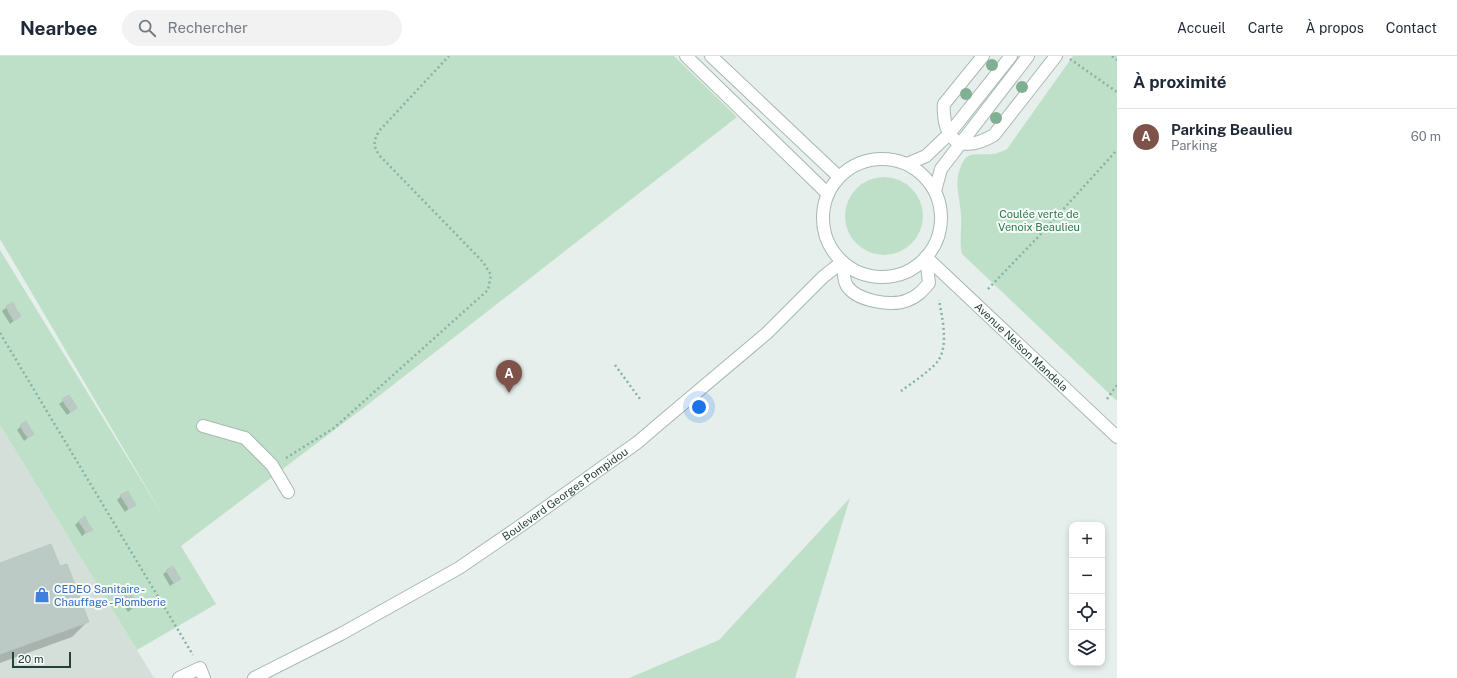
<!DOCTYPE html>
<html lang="fr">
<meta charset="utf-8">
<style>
body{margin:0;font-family:"Public Sans",sans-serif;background:#f2f2f3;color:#1f2937}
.controls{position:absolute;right:12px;bottom:12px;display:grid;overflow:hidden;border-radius:8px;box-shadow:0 2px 6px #0003}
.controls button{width:36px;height:36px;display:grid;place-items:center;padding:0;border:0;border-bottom:1px solid #e0e1e3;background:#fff;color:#1f2937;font:20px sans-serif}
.scale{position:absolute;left:12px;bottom:10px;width:59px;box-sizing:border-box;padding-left:4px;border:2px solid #24423a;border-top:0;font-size:11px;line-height:14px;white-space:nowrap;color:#24423a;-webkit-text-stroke:3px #f7fbf9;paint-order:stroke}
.you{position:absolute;left:699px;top:351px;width:14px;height:14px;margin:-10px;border:3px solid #fff;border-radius:50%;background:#1a73e8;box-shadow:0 0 0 6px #1a73e833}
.badge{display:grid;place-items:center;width:26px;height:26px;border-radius:50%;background:#7f5249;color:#fff;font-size:13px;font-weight:700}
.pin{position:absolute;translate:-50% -33px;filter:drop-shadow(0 1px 2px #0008)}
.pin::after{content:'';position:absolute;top:21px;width:14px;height:12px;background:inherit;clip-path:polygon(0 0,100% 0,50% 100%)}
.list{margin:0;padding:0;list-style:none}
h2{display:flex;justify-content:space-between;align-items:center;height:52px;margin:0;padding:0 16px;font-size:17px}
h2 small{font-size:13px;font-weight:400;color:#747a83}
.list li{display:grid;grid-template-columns:26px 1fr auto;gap:12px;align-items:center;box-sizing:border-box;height:56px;padding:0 16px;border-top:1px solid #e0e1e3}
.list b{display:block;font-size:15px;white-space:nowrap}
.list p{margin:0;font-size:13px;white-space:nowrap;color:#747a83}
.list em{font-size:13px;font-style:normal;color:#747a83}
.icon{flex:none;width:22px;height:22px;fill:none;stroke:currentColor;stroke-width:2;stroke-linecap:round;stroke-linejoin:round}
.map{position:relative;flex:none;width:1117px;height:622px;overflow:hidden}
header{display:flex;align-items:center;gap:24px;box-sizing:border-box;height:56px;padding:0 20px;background:#fff;border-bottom:1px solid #e0e1e3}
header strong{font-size:19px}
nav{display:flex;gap:22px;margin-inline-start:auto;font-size:14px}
.search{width:280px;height:36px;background:#f2f2f3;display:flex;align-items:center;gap:10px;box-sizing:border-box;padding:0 14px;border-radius:22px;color:#747a83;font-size:15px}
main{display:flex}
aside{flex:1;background:#fff}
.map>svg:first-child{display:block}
.built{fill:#d4dfda}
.green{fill:#bfe0c8}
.shadow{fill:#0003}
.building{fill:#bbcac4;stroke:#b8c9c2}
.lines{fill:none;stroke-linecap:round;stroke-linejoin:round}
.minor-casing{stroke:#a8b8b2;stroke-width:14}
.path{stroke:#86b3a5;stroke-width:2.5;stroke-dasharray:2 3;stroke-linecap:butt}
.minor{stroke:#fff;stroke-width:12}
.tree{fill:#80af93}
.labels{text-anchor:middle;stroke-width:4;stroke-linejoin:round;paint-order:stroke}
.park-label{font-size:11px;fill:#2d7a4b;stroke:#f7fbf9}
.street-label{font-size:11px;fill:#24423a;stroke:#f7fbf9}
.shop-label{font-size:11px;fill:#366cbe;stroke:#f7fbf9;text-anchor:start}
</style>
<header>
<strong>Nearbee</strong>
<div class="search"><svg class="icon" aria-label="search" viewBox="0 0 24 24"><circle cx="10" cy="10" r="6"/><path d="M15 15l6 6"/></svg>Rechercher</div>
<nav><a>Accueil</a><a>Carte</a><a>À propos</a><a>Contact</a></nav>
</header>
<main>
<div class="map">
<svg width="1117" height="622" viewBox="0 0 1117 622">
<rect width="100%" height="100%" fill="#e6efeb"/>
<path class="built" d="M0,369L137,594L154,622H0Z"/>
<path class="green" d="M0,0H674L737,61L366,350L181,490L216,548L137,594L0,369V194L162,458L0,183Z
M1073,0H1117V345L962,198C959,184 962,174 961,161C961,143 953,128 961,110C962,107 965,102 968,100C976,97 984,99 992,98C997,98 1002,95 1007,93Z
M845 160a39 39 0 1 1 78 0a39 39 0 1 1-78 0Z
M850,442L795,622H629L719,584Z"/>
<path class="shadow" d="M12,247L20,260L10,268L2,255Z
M69,340L76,352L67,359L59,348Z
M26,366L33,378L24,385L17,374Z
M121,440L134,448L125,456L117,444Z
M79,465L91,473L82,480L75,469Z
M0,508L59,511L87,566L72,581L0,607Z
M173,511L180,523L170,530L163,518Z
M129,536L137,549L128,556L120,544Z"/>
<path class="building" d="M13,246L16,253L9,257L6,250Z
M16,253L21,260L14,265L9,257Z
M69,339L74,346L66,350L62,343Z
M74,346L77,352L71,356L66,350Z
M26,365L30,372L23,375L20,369Z
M30,372L34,378L28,382L23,375Z
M128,435L131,441L124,445L120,439Z
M131,441L136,449L129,453L124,445Z
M85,460L88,467L82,470L78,465Z
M88,467L93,474L86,477L82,470Z
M51,488L60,510L67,508L89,566L0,598V507Z
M173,510L177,517L170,521L166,514Z
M177,517L181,523L174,527L170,521Z
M130,535L134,542L128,546L124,539Z
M134,542L138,549L132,553L128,546Z"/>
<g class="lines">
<g class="minor-casing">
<g id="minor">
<path d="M686,0L828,138"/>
<path d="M711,0L839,121"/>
<path d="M983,0L944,48C943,54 944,60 945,66C951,94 974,91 994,79L1056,0"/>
<circle cx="882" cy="162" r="59"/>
<path d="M907,108L926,100L949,78L1011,0"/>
<path d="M935,135L941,113L1028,0"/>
<path id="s1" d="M926,201L1117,381"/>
<path d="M842,206C844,212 843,224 847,230C857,245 892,251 908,244C917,241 923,234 929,227L926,201"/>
<path d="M203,370L245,382L272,409L288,436"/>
<path d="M179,622L200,612L204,622"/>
<path id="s2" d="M254,622L341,578L459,512L516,473L638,386L659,368L767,277L823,221L842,206"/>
</g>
</g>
<path class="path" d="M1112,0L1117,4
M1070,3L1117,36
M988,233L1038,181L1117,94
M0,277L193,599
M615,309L640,343
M901,335C912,327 930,315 938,305C949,289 942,261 939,244
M1107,343L1117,329
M286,402L334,372L488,234L491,219L483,206L380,100C373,90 373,86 379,75L449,0"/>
<use href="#minor" class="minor"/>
</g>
<g class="tree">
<circle cx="992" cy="9" r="6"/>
<circle cx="1022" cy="31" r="6"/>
<circle cx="966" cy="38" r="6"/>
<circle cx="996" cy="62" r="6"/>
</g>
<defs>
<g id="shop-bare" transform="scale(1.2)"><path d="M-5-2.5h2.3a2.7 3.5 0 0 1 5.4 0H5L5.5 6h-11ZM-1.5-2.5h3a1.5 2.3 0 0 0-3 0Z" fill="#3f7fe0" stroke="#f7fbf9" stroke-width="2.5" paint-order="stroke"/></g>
</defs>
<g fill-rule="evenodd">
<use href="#shop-bare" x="42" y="539"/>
</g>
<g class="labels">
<g class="park-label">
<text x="1039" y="162">Coulée verte de<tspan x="1039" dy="13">Venoix Beaulieu</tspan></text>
</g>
<g class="street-label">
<text dy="4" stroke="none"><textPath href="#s1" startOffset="131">Avenue Nelson Mandela</textPath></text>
<text dy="4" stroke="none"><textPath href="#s2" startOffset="362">Boulevard Georges Pompidou</textPath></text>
</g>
<g class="shop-label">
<text x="54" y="537">CEDEO Sanitaire -<tspan x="54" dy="13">Chauffage - Plomberie</tspan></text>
</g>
</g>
</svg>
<div class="controls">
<button>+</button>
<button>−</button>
<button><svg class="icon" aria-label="locate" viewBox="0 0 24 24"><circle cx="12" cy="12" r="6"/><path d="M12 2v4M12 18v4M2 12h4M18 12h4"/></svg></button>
<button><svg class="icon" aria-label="layers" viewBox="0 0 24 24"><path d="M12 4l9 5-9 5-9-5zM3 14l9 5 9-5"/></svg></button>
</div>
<div class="scale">20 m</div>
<div class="you"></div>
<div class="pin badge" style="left:509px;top:337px">A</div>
</div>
<aside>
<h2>À proximité<small></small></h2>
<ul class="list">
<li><span class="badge">A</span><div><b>Parking Beaulieu</b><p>Parking</p></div><em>60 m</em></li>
</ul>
</aside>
</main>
